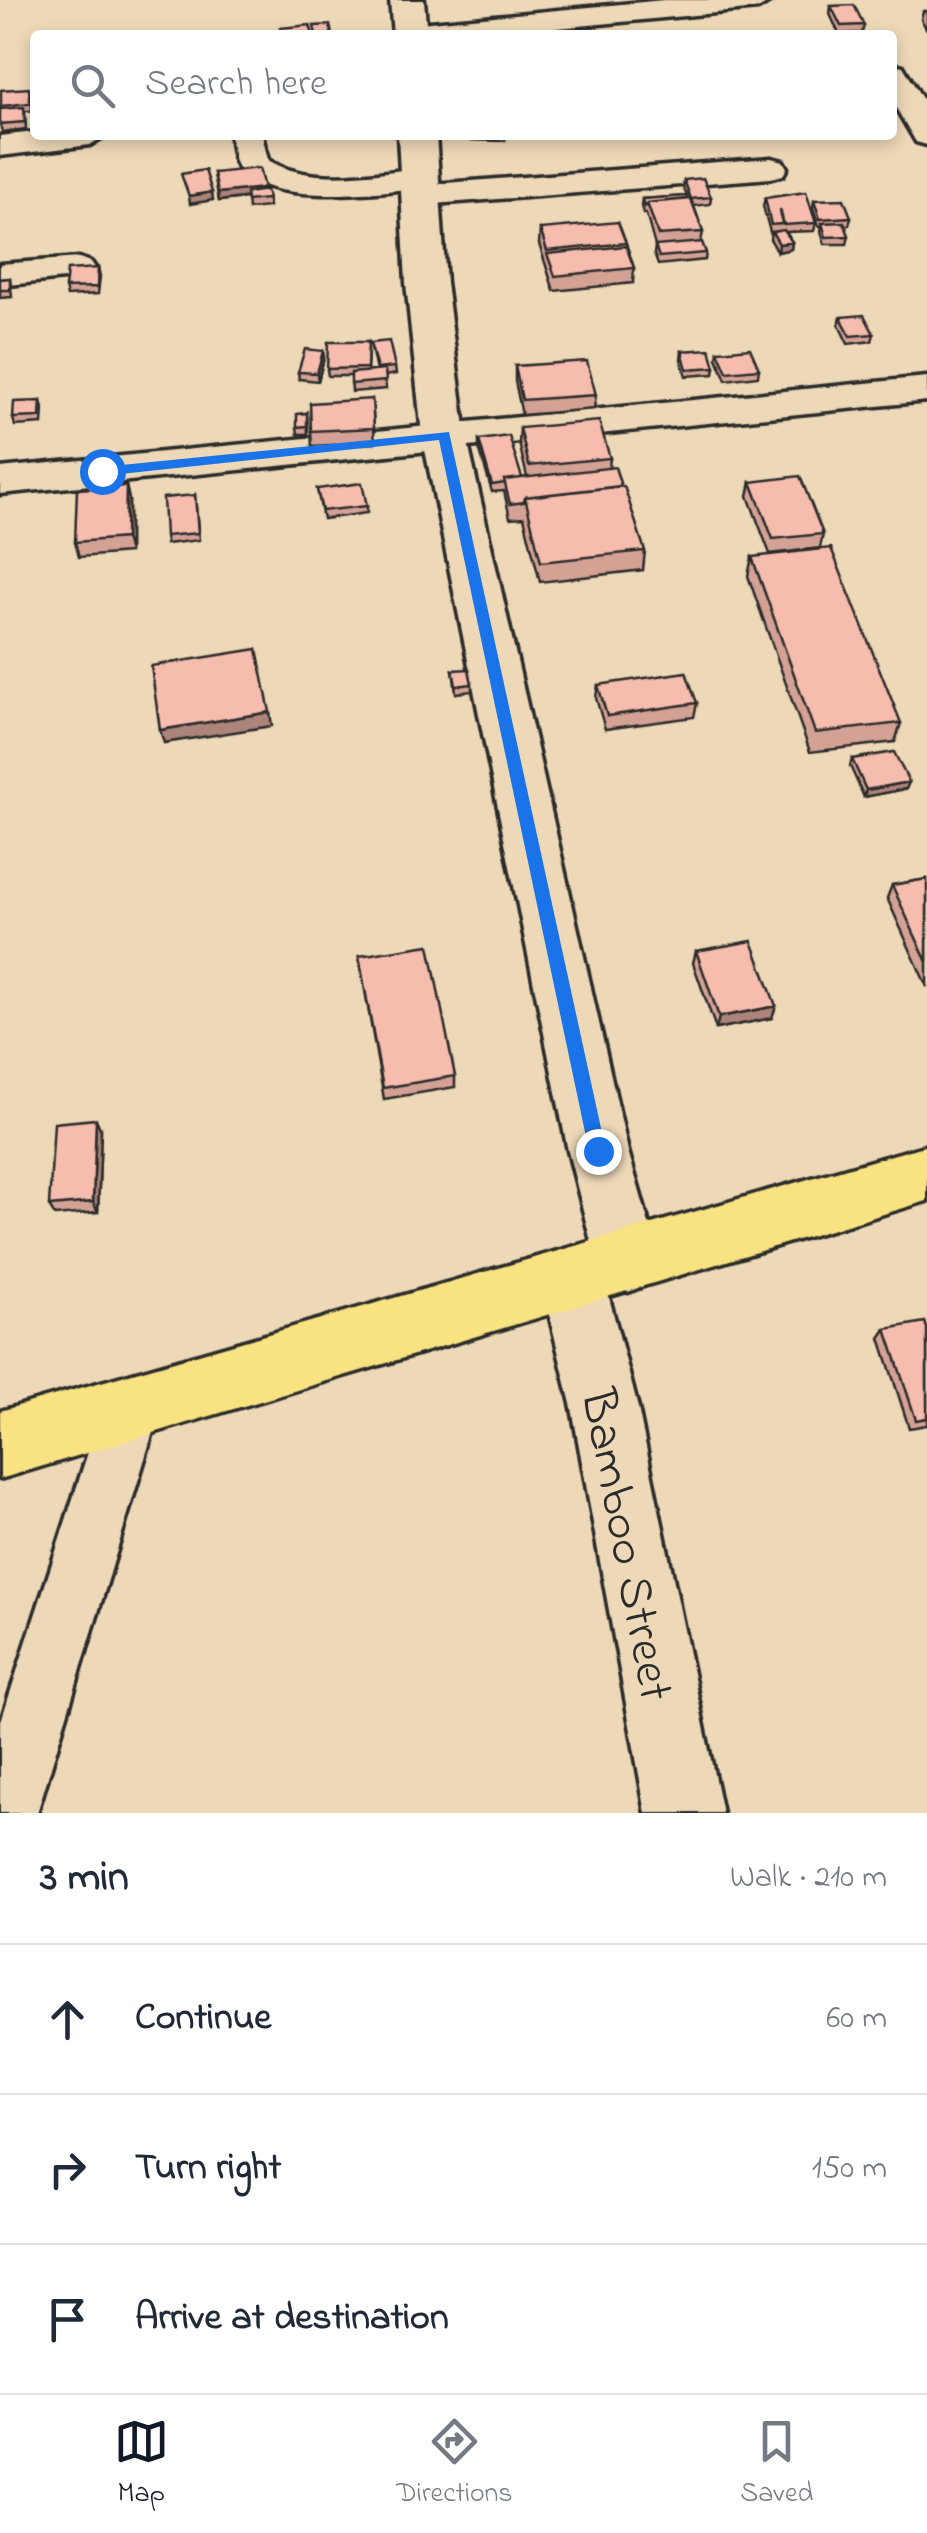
<!DOCTYPE html>
<meta charset="utf-8">
<style>
body{margin:0;font-family:"Indie Flower",sans-serif;background:#f6f6f7;color:#1f2937}
.stop{position:absolute;width:30px;height:30px;margin:-22px;border:8px solid #1a73e8;border-radius:50%;background:#fff}
.stop.end{background:#1a73e8;border-color:#fff;box-shadow:0 2px 10px #0008}
.list{margin:0;padding:0;list-style:none}
h2{display:flex;justify-content:space-between;align-items:center;height:130px;margin:0;padding:0 40px;font-size:42px}
h2 small{font-size:32px;font-weight:400;color:#747a83}
.list li{display:grid;grid-template-columns:65px 1fr auto;gap:30px;align-items:center;box-sizing:border-box;height:150px;padding:0 40px;border-top:2px solid #e0e1e3}
.list b{display:block;font-size:38px;white-space:nowrap}
.list em{font-size:32px;font-style:normal;color:#747a83}
.icon{flex:none;width:55px;height:55px;fill:none;stroke:currentColor;stroke-width:2;stroke-linecap:round;stroke-linejoin:round}
.map{position:relative;flex:none;width:927px;height:1813px;overflow:hidden}
.search{position:absolute;background:#fff;box-shadow:0 5px 15px #0003;left:30px;right:30px;top:30px;height:110px;display:flex;align-items:center;gap:25px;box-sizing:border-box;padding:0 35px;border-radius:10px;color:#747a83;font-size:38px}
.sheet{height:580px;background:#fff}
nav{display:flex;justify-content:space-around;align-items:center;box-sizing:border-box;height:140px;border-top:2px solid #e0e1e3;background:#fff;font-size:28px;color:#747a83}
nav a{display:grid;justify-items:center;gap:5px}
nav .on{color:#111827}
.map>svg:first-child{display:block}
.lines{fill:none;stroke-linecap:round;stroke-linejoin:round}
.street-casing{stroke:#2b2b2b;stroke-width:7}
.secondary-casing{stroke:#2b2b2b;stroke-width:7}
.highway-casing{stroke:#2b2b2b;stroke-width:7}
.street{fill:#edd8b7;fill-rule:evenodd}
.secondary{fill:#edd8b7;fill-rule:evenodd}
.highway{fill:#f8e281;fill-rule:evenodd}
.wall{fill:#d4a295;stroke:#2b2b2b;stroke-width:2.5}
.shaded-wall{fill:#ac8479;stroke:#2b2b2b;stroke-width:2.5}
.building{fill:#f6bcad;stroke:#2b2b2b;stroke-width:2.5}
.route{fill:#1a73e8}
.labels{text-anchor:middle;stroke-width:8;stroke-linejoin:round;paint-order:stroke}
.near-street-label{font-size:50px;fill:#2b2b2b;stroke:#edd8b7}
</style>
<div class="map">
<svg width="927" height="1813" viewBox="0 0 927 1813">
<rect width="100%" height="100%" fill="#edd8b7"/>
<filter id="ink" filterUnits="userSpaceOnUse"><feTurbulence type="fractalNoise" baseFrequency=".01" numOctaves="2"/><feDisplacementMap in="SourceGraphic" scale="20" xChannelSelector="R" yChannelSelector="G"/><feConvolveMatrix kernelMatrix="1 2 1 2 8 2 1 2 1" color-interpolation-filters="sRGB"/></filter>
<g filter="url(#ink)">
<g class="lines">
<g class="street-casing">
<path id="street" d="M664,0H773L758,9L483,35L394,33L409,24Z
M892,64L903,66L927,107V145L916,142L892,101Z
M35,132V135H106L90,145L0,156V136Z
M230,135H262L268,160C310,186 374,173 420,168L432,171L437,178L432,184L771,158L783,161L787,168L783,175L771,178L421,205L409,202L404,195L408,189C366,193 275,204 241,172C233,164 232,146 230,135Z
M79,258L91,262L96,269L91,276L0,286V264Z
M927,377V401L0,494V468Z
M131,1380L151,1389L160,1409L37,1813H0V1724L102,1409L111,1389Z"/>
</g>
<g class="secondary-casing">
<path id="secondary" d="M390,0H424L427,35H393Z
M398,135H436L446,283L466,435L628,1151L660,1262L650,1283L628,1292L605,1282L638,1408L722,1813H646L572,1408L540,1277L550,1256L572,1247L595,1257L568,1151L422,435L406,283Z"/>
</g>
<g class="highway-casing">
<path id="highway" d="M927,1145V1201L0,1479V1411Z"/>
</g>
<use href="#street" class="street"/>
<use href="#secondary" class="secondary"/>
<use href="#highway" class="highway"/>
</g>
<path class="wall" d="M831,6L864,25L862,33L839,34L830,14Z
M923,11H927V30L921,19Z
M31,95L32,111H25L26,129L2,132L0,124L1,106Z
M464,135H505V141L464,140Z
M214,173L266,190L269,207L248,209L247,198L219,201Z
M684,180L711,197L710,204L694,206L703,232L701,242L706,253L705,260L658,265L654,254L655,246L646,214H643L641,206L642,199L687,196L683,187Z
M765,198L816,223L814,231L786,232L792,242L791,249L778,252L770,239L771,232H770L763,206Z
M814,200L851,217L849,225H845L849,236L847,244H825L821,231L822,226H819L813,208Z
M540,229L626,243L634,268L633,283L554,291L539,244Z
M98,268L100,276L98,294L67,296L65,288Z
M10,278L12,297L0,298V279Z
M841,317L874,334L872,341L848,344L839,325Z
M370,343L395,367L396,374L385,376L386,389L352,392L351,376H328L327,369L368,350L367,372L376,371Z
M323,351L324,358L318,381L299,379L298,372Z
M682,351L715,367L714,374L686,376L681,359Z
M718,351L759,369L758,376L726,380L717,358Z
M515,366L596,395L594,409L522,415L515,381Z
M372,399L375,443L312,446L311,431Z
M41,401L43,409L42,424L15,426L13,418Z
M307,413L308,434H298L297,427Z
M520,428L610,458L609,467L645,551L643,570L540,582L524,517L510,518L504,491L492,492L479,448V440L522,478L527,477L519,443Z
M751,482L823,534L820,548L770,554L748,496Z
M126,486L129,500V553L79,557L75,542Z
M317,489L367,506V513L323,519Z
M195,495L199,540L166,544L165,536Z
M752,557L901,723L895,742L810,752L748,576Z
M453,670L472,684V691L456,693Z
M598,685L697,703L694,717L605,729L596,698Z
M852,759L909,782L906,789L864,797L850,766Z
M927,879V987L887,898L892,885Z
M696,951L772,1018L716,1029L693,963Z
M359,956L455,1076V1087L384,1099Z
M101,1130L98,1212L55,1216L49,1206Z
M927,1328V1425L909,1428L880,1338L886,1329Z"/>
<path class="shaded-wall" d="M264,188L265,195L219,201L218,193Z
M212,192L213,200L190,204L189,196Z
M792,242L791,249L778,252L779,244Z
M323,351L324,358L318,381L317,373Z
M126,486L129,500V553L125,538Z
M270,712L272,726L164,743L160,730Z
M909,782L906,789L864,797L866,790Z
M776,1006L772,1018L716,1029L719,1017Z
M96,1119L101,1130L98,1212L93,1202Z"/>
<path class="building" d="M854,5L864,25L841,26L831,6Z
M310,25L313,35H282L280,28Z
M330,25L332,35H316L314,26Z
M692,32L693,35L661,34Z
M29,88L30,103L1,106V90Z
M24,107L25,122L0,124V109Z
M259,168L264,188L218,193L214,173Z
M205,170L212,192L189,196L181,174Z
M703,178L711,197L691,199L684,180Z
M266,190L268,199L247,201L246,193Z
M806,192L816,223L784,225L780,209L782,224L771,225L765,198Z
M687,196L688,199L647,203L646,206L644,207L642,199Z
M691,199L703,232L658,235L647,203Z
M844,199L851,217L820,219L814,200Z
M618,222L626,243L547,251L540,229Z
M844,222L849,236L826,237L822,223Z
M784,230L792,242L779,244L772,232Z
M702,242L706,253L659,257L655,246Z
M626,246L634,268L555,276L547,254Z
M98,268L97,287L65,288L67,270Z
M10,278V290H0V279Z
M864,315L874,334L850,336L841,317Z
M389,341L395,367L377,369L370,343Z
M328,342H368L367,368L327,369Z
M750,348L759,369L727,372L718,351Z
M305,349L323,351L317,373L298,372Z
M710,349L715,367L687,369L682,351Z
M587,361L596,395L522,400L515,366Z
M385,370L386,381L351,384V373Z
M372,399L374,428L311,431L310,403Z
M41,401L40,417L13,418L14,402Z
M307,413V426L297,427V414Z
M599,421L610,458L529,466L520,428Z
M509,436L522,478L504,480L505,483L492,485L479,440Z
M615,467L621,486L525,497L524,502L510,504L504,480Z
M800,476L823,534L773,539L751,482Z
M362,483L367,506L322,511L317,489Z
M126,486L125,538L75,542L77,489Z
M624,486L645,551L541,562L525,497Z
M195,495L198,533L165,536L163,498Z
M831,548L901,723L815,733L752,557Z
M257,649L270,712L160,730L151,666Z
M469,669L472,684L456,686L453,670Z
M686,672L697,703L607,716L598,685Z
M894,752L909,782L866,790L852,759Z
M927,879V962L892,885Z
M752,941L776,1006L719,1017L696,951Z
M429,945L455,1076L383,1088L359,956Z
M96,1119L93,1202L49,1206L54,1123Z
M925,1322L927,1328V1418L916,1420L886,1329Z"/>
</g>
<path class="route" d="M449,432L606,1151L598,1159L589,1151L439,440L102,476L96,471L102,467Z"/>
<g class="labels">
<g class="near-street-label">
<text transform="translate(630 1544) rotate(79)" y="18">Bamboo Street</text>
</g>
</g>
</svg>
<div class="stop" style="left:102px;top:471px"></div>
<div class="stop end" style="left:598px;top:1151px"></div>
<div class="search"><svg class="icon" aria-label="search" viewBox="0 0 24 24"><circle cx="10" cy="10" r="6"/><path d="M15 15l6 6"/></svg>Search here</div>
</div>
<section class="sheet">
<h2>3 min<small>Walk · 210 m</small></h2>
<ul class="list">
<li><svg class="icon" aria-label="ahead" viewBox="0 0 24 24"><path d="M12 20V5M6 11l6-6 6 6"/></svg><div><b>Continue</b></div><em>60 m</em></li>
<li><svg class="icon" aria-label="right" viewBox="0 0 24 24"><path d="M7 20v-9h11M14 6l5 5-5 5"/></svg><div><b>Turn right</b></div><em>150 m</em></li>
<li><svg class="icon" aria-label="arrive" viewBox="0 0 24 24"><path d="M6 21V4h12l-3 4 3 4H6"/></svg><div><b>Arrive at destination</b></div></li>
</ul>
</section>
<nav>
<a class="on"><svg class="icon" aria-label="map" viewBox="0 0 24 24"><path d="M3 6l6-2 6 2 6-2v14l-6 2-6-2-6 2zM9 4v14M15 6v14"/></svg>Map</a>
<a><svg class="icon" aria-label="directions" viewBox="0 0 24 24"><path d="M12 3l9 9-9 9-9-9zM9 14v-3h6M13 9l2 2-2 2"/></svg>Directions</a>
<a><svg class="icon" aria-label="saved" viewBox="0 0 24 24"><path d="M7 4h10v16l-5-4-5 4z"/></svg>Saved</a>
</nav>
